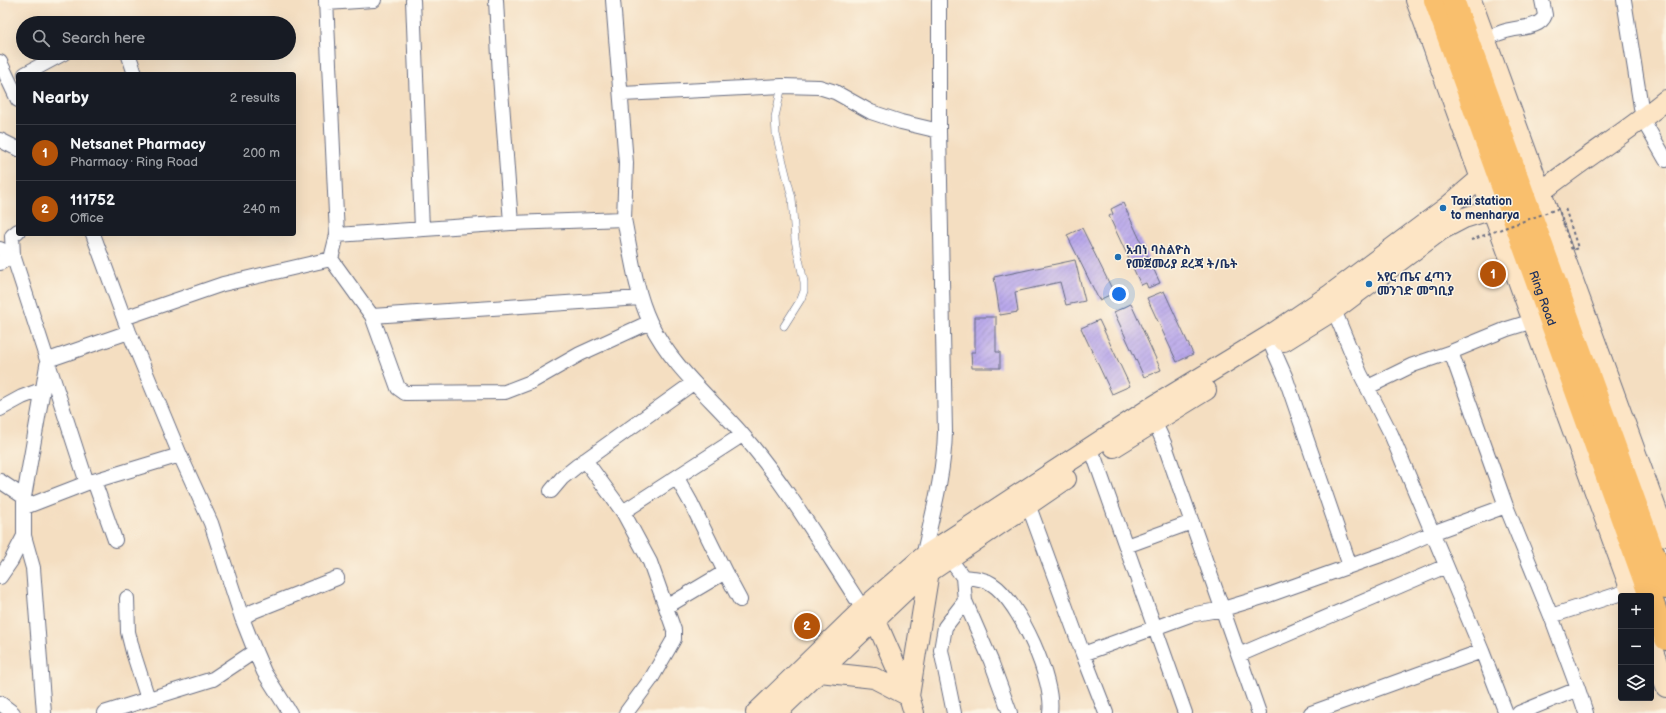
<!DOCTYPE html>
<meta charset="utf-8">
<style>
body{margin:0;font-family:"Balsamiq Sans","Noto Sans Ethiopic",sans-serif;background:#242831;color:#f1f3f6}
.controls{position:absolute;right:12px;bottom:12px;display:grid;overflow:hidden;border-radius:4px;box-shadow:0 4px 16px #0002}
.controls button{width:36px;height:36px;display:grid;place-items:center;padding:0;border:0;border-bottom:1px solid #363941;background:#171b24;color:#f1f3f6;font:20px sans-serif}
.you{position:absolute;left:1119px;top:294px;width:14px;height:14px;margin:-10px;border:3px solid #fff;border-radius:50%;background:#1a73e8;box-shadow:0 0 0 6px #1a73e833}
.badge{display:grid;place-items:center;width:26px;height:26px;border-radius:50%;background:#b45309;color:#fff;font-size:13px;font-weight:700}
.pin{position:absolute;translate:-50% -50%;border:2px solid #fff;box-shadow:0 1px 4px #0006}
.list{margin:0;padding:0;list-style:none}
h2{display:flex;justify-content:space-between;align-items:center;height:52px;margin:0;padding:0 16px;font-size:17px}
h2 small{font-size:13px;font-weight:400;color:#9ea1a6}
.list li{display:grid;grid-template-columns:26px 1fr auto;gap:12px;align-items:center;box-sizing:border-box;height:56px;padding:0 16px;border-top:1px solid #363941}
.list b{display:block;font-size:15px;white-space:nowrap}
.list p{margin:0;font-size:13px;white-space:nowrap;color:#9ea1a6}
.list em{font-size:13px;font-style:normal;color:#9ea1a6}
.icon{flex:none;width:22px;height:22px;fill:none;stroke:currentColor;stroke-width:2;stroke-linecap:round;stroke-linejoin:round}
.map{position:relative;flex:none;width:1666px;height:713px;overflow:hidden}
.search{position:absolute;background:#171b24;box-shadow:0 4px 16px #0002;left:16px;top:16px;width:280px;height:44px;display:flex;align-items:center;gap:10px;box-sizing:border-box;padding:0 14px;border-radius:22px;color:#9ea1a6;font-size:15px}
.panel{position:absolute;background:#171b24;box-shadow:0 4px 16px #0002;left:16px;top:72px;width:280px;height:164px;border-radius:4px}
.map>svg:first-child{display:block}
.building{fill:url(#building-hatch)}
.lines{fill:none;stroke-linecap:round;stroke-linejoin:round}
.lane-casing{stroke:#676c81;stroke-width:8}
.street-casing{stroke:#676c81;stroke-width:16}
.secondary-casing{stroke:#676c81;stroke-width:22}
.highway-casing{stroke:#676c81;stroke-width:24}
.lane{stroke:#fff;stroke-width:7}
.street{stroke:#fff;stroke-width:14}
.secondary{stroke:#fde5c5;stroke-width:20}
.highway{stroke:#f9bf6d;stroke-width:22}
.path-bridge{stroke:#676c81;stroke-width:2;stroke-dasharray:3 3;stroke-linecap:butt}
.poi-dot{fill:#1f6fb2;stroke:#fcf5e5;stroke-width:1.5}
.labels{text-anchor:middle;stroke-width:3;stroke-linejoin:round;paint-order:stroke}
.poi-label{font-size:12px;font-weight:bold;fill:#1b2f5e;stroke:#fcf5e5;text-anchor:start}
.street-label{font-size:12px;fill:#1b2f5e;stroke:#fcf5e5}
</style>
<div class="map">
<svg width="1666" height="713" viewBox="0 0 1666 713">
<defs>
<pattern id="building-hatch" width="6" height="6" patternUnits="userSpaceOnUse"><rect width="6" height="6" fill="#b2a0eb"/><path d="M-1 1l2-2M0 6l6-6M5 7l2-2" fill="none" stroke="#9083c2"/></pattern>
</defs>
<rect width="100%" height="100%" fill="#fcf5e5"/>
<filter id="ink" filterUnits="userSpaceOnUse"><feTurbulence type="fractalNoise" baseFrequency=".025" numOctaves="2"/><feDisplacementMap in="SourceGraphic" scale="8" xChannelSelector="R" yChannelSelector="G"/><feConvolveMatrix kernelMatrix="1 2 1 2 8 2 1 2 1" color-interpolation-filters="sRGB"/></filter>
<filter id="wash" filterUnits="userSpaceOnUse"><feTurbulence type="fractalNoise" baseFrequency=".012" numOctaves="4" result="noise"/><feDisplacementMap in="SourceGraphic" scale="16" xChannelSelector="R" yChannelSelector="G"/><feGaussianBlur stdDeviation="0.9" result="paint"/><feColorMatrix in="noise" values="0 0 0 0 0 0 0 0 0 0 0 0 0 0 0 0 0 1.4 0 .05"/><feComposite in="paint" operator="in"/></filter>
<g filter="url(#wash)">
<rect width="100%" height="100%" fill="#f4dec1"/>
<g id="blocks">
<path class="building" d="M1123,203L1160,283L1148,288L1146,283L1141,285L1109,216L1113,214L1111,209Z
M1082,228L1114,293L1099,300L1067,235Z
M1075,260L1085,301L1066,305L1060,282L1015,292L1018,312L1000,315L994,277Z
M1164,291L1193,354L1177,362L1147,298Z
M1131,304L1161,370L1144,377L1114,312Z
M975,317H996V352H1000V368H972L971,352H975Z
M1099,320L1130,386L1112,394L1081,328Z"/>
</g>
</g>
<g filter="url(#ink)">
<use href="#blocks" fill-opacity="0" stroke="#676c81" stroke-width="1"/>
<g class="lines">
<g class="lane-casing">
<path id="lane" d="M782,86L775,117L776,134L792,198L795,240L804,282V291L801,299L784,326"/>
</g>
<g class="street-casing">
<path id="street" d="M326,0L337,235L331,259L372,316L398,388L405,393L505,392L531,382L580,354L650,322
M413,0L422,229
M496,0L500,76L511,223
M613,0L626,163L624,219
M1624,0L1643,120L1666,160
M326,3L374,0
M1485,39C1492,36 1499,33 1506,31C1518,27 1540,29 1545,15L1542,0
M128,53L135,74
M0,62L18,100
M25,74L64,53
M622,94L782,86L819,87L835,92L871,112L901,122L939,131
M0,140L18,149
M18,231L12,236L13,255L87,483
M93,234L129,332L180,455L211,523L242,618L255,651L264,672L290,713
M337,235L511,223L624,219C631,253 635,290 650,322C671,366 711,398 742,434C789,488 824,550 863,609
M0,249L13,255
M0,263L13,255
M1334,310L1360,373L1391,434L1482,651L1506,713
M372,316L640,298
M124,318L223,284L331,259
M1451,352L1507,329L1533,321
M48,360L129,332
M1368,387L1413,365L1451,352L1506,506L1551,616L1578,689
M0,409L22,397L41,390
M1151,414L1164,443L1259,713
M1095,459L1185,713
M585,460L623,512L650,562L674,630V639L651,679L626,713
M677,478L691,503L725,572
M0,481L24,497
M94,481L115,540
M551,491L562,478L577,466L693,383
M1028,504L1083,654
M25,507L87,483L180,455
M623,512L742,435
M24,536L33,568L44,713
M1126,546L1192,522
M949,558L963,577L965,601L991,661L1010,713
M925,561L923,557C932,516 944,474 945,432L939,131V0
M1350,566L1392,551L1432,533L1506,506
M0,577L11,561L24,536V497L48,360
M963,577C973,578 983,578 992,584C1020,602 1055,682 1050,713
M127,598L128,632L133,652L148,699
M666,607L725,572L740,600
M1551,616L1631,590
M242,618L254,611L337,578
M1239,655L1446,566
M0,703L13,713
M104,713L213,679L255,651
M954,713L941,650L945,627L965,601
M1106,713L1083,654L1190,615L1223,609L1266,596L1350,566L1285,376L1273,349
M1311,713L1482,651
M1519,713L1578,689L1586,713"/>
</g>
<g class="secondary-casing">
<path id="secondary" d="M1416,0L1633,596
M1471,0L1666,536
M1541,192C1581,160 1626,133 1666,100
M1284,341L1334,310L1441,230L1464,218L1493,209
M1114,447L1206,390
M875,619L909,696L914,713
M1651,646L1666,687
M820,672L874,678L909,696L929,571
M756,713L863,609L923,557L1149,409L1269,336L1331,294L1447,207L1482,177
M776,713L913,583L1066,479"/>
</g>
<g class="highway-casing">
<g id="highway">
<path id="s1" d="M1435,0L1650,596"/>
<path d="M1453,0L1666,588"/>
<path d="M1651,598L1666,639"/>
</g>
</g>
<use href="#lane" class="lane"/>
<use href="#street" class="street"/>
<use href="#secondary" class="secondary"/>
<use href="#highway" class="highway"/>
<path class="path-bridge" d="M1471,240L1557,209L1559,210L1572,250L1578,248L1565,208"/>
</g>
</g>
<g class="poi-dot">
<circle cx="1443" cy="208" r="4"/>
<circle cx="1118" cy="257" r="4"/>
<circle cx="1369" cy="284" r="4"/>
</g>
<g class="labels">
<g class="poi-label">
<text x="1451" y="205">Taxi station<tspan x="1451" dy="14">to menharya</tspan></text>
<text x="1126" y="254">አብነ ባስልዮስ<tspan x="1126" dy="14">የመጀመሪያ ደረጃ ት/ቤት</tspan></text>
<text x="1377" y="281">አየር ጤና ፈጣን<tspan x="1377" dy="14">መንገድ መግቢያ</tspan></text>
</g>
<g class="street-label">
<text dy="4" stroke="none"><textPath href="#s1" startOffset="317">Ring Road</textPath></text>
</g>
</g>
</svg>
<div class="controls">
<button>+</button>
<button>−</button>
<button><svg class="icon" aria-label="layers" viewBox="0 0 24 24"><path d="M12 4l9 5-9 5-9-5zM3 14l9 5 9-5"/></svg></button>
</div>
<div class="you"></div>
<div class="pin badge" style="left:1493px;top:274px">1</div>
<div class="pin badge" style="left:807px;top:626px">2</div>
<div class="search"><svg class="icon" aria-label="search" viewBox="0 0 24 24"><circle cx="10" cy="10" r="6"/><path d="M15 15l6 6"/></svg>Search here</div>
<section class="panel">
<h2>Nearby<small>2 results</small></h2>
<ul class="list">
<li><span class="badge">1</span><div><b>Netsanet Pharmacy</b><p>Pharmacy · Ring Road</p></div><em>200 m</em></li>
<li><span class="badge">2</span><div><b>111752</b><p>Office</p></div><em>240 m</em></li>
</ul>
</section>
</div>
